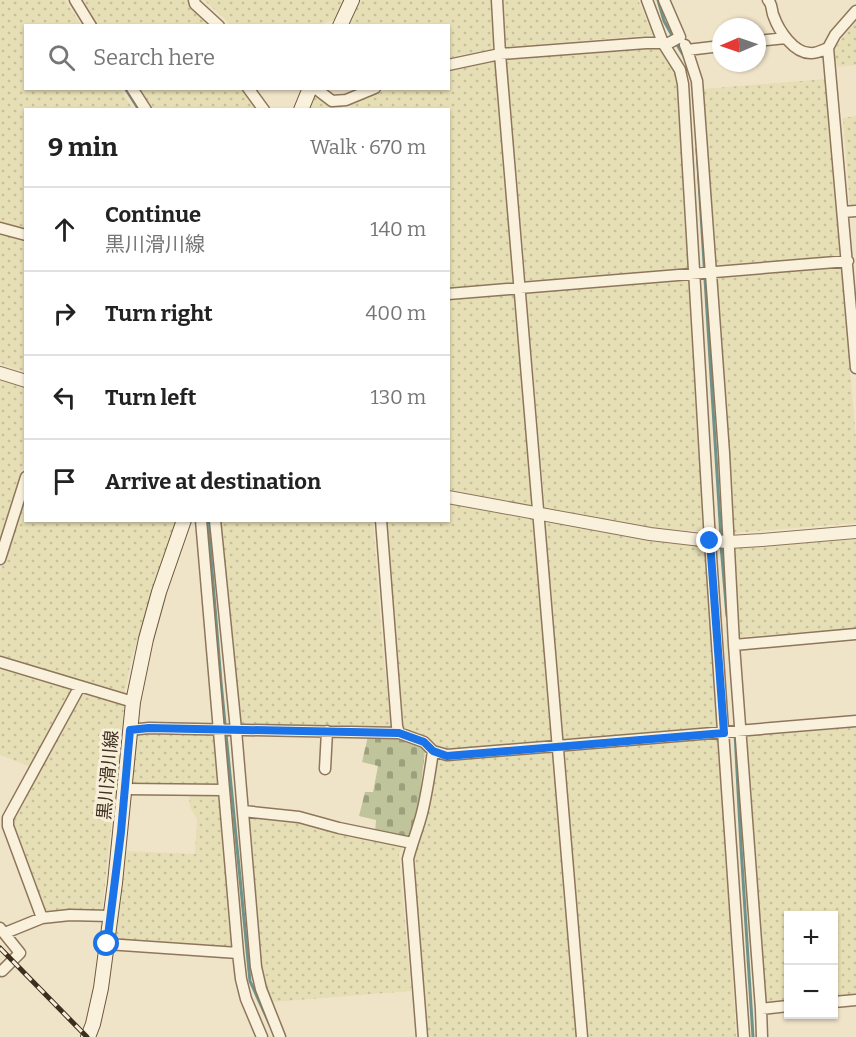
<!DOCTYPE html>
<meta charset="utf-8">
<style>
body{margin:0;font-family:Bitter,"Noto Sans JP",serif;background:#f6f6f6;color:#222}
.controls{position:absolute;right:18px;bottom:18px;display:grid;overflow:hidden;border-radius:0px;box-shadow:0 2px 4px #0004}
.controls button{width:54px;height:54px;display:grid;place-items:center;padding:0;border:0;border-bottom:2px solid #e0e0e0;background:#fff;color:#222;font:30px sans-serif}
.compass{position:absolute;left:712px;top:18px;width:54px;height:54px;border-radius:50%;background:#fff;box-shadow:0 2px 4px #0004;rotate:268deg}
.stop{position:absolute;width:18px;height:18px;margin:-14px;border:4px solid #1a73e8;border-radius:50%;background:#fff}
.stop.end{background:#1a73e8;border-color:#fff;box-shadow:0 2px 6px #0008}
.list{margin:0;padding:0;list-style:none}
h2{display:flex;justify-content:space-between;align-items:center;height:78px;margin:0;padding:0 24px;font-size:26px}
h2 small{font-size:20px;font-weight:400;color:#767676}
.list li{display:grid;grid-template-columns:39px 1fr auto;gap:18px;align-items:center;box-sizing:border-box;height:84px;padding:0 24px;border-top:2px solid #e0e0e0}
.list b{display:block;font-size:22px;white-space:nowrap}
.list p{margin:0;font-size:20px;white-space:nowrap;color:#767676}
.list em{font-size:20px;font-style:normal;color:#767676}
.icon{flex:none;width:33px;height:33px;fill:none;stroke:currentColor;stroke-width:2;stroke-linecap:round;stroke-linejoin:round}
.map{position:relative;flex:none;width:856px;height:1037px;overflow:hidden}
.search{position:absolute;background:#fff;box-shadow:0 2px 4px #0004;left:24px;top:24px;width:426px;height:66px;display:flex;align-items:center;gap:15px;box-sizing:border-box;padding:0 21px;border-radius:0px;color:#767676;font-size:22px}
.panel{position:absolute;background:#fff;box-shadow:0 2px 4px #0004;left:24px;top:108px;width:426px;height:414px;border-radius:0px}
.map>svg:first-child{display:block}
.farmland{fill:url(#farmland-dots)}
.cemetery{fill:url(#cemetery-stones)}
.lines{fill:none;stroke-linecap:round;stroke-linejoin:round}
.stream{stroke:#6f938a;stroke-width:3}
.minor-casing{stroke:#8d765c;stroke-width:13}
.tertiary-casing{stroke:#8d765c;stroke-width:14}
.secondary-casing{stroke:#6f573f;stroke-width:16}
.minor{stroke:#faf1dc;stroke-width:10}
.tertiary{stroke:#faf1dc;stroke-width:12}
.secondary{stroke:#faf1dc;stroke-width:14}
.rail-casing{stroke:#3d2e20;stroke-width:5}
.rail{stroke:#f7eed8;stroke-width:3;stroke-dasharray:9;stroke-linecap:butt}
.route{stroke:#1a73e8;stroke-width:8}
.labels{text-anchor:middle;stroke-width:6;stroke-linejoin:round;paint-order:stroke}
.street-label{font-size:18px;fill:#3d2e20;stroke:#f7eed8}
</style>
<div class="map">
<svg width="856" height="1037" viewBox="0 0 856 1037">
<defs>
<pattern id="farmland-dots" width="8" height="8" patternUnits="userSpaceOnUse" patternTransform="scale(1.5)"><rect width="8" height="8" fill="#e6deb5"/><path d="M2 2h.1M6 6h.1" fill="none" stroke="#c6bf9b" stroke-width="1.8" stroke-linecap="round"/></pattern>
<pattern id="cemetery-stones" width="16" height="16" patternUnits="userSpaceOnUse" patternTransform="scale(1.5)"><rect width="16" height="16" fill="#bfc49a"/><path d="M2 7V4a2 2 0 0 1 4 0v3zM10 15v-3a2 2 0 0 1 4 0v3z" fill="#9ca07d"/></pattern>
</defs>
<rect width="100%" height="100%" fill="#f0e4c8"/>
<path class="farmland" d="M0,0H65L81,25L26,26V88L120,89L133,109L26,110L25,372L0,364Z
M80,0H189L190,6L213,25H97Z
M204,0H346L336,19L316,26L229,25L228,22Z
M359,0H491L494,49L460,55L449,58L448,26H347Z
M502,0H638L653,35L505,47Z
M856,21V65L837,67L833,52L840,41Z
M659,48L677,77L688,269L526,281L505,58Z
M495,60L514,283L449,288L448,110L350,109L349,104L389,89L448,88L449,69Z
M825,79L842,257L716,267L703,89Z
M138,89H241L257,109H152Z
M313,95L330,104L342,106V109L307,110Z
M856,116V205L850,206L843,118Z
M841,265L856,438V523L733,533L715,276Z
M689,280L704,531L657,529L545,508L526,292Z
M515,292L532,506L449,491L448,298Z
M0,379L26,387L25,458L0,538Z
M25,489L26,520L178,521L152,591L131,661L124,695L0,656V572Z
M449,502L533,518L552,743L447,751L435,748L422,736L401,731L384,521L448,520Z
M544,519L626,536L706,545L719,728L563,741Z
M218,521H373L382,641L391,729L238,727Z
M856,537V628L740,637L733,545Z
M0,666L73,689L31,767L0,755Z
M80,692L124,706L102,912L45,915L12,820Z
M856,726V995L834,997V916H788V1001L766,1002L747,735Z
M134,734L214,735L219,785L129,784Z
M719,737L736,1037H587L564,751Z
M552,750L577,1037H427L412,858L435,760Z
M189,794H220L232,949L111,940L123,851L195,854L197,819L190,807Z
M248,816L298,822L327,830L403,845L399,854L411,991L272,1002L265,987L259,963Z"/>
<path class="cemetery" d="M368,736L397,738L417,743L425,751L418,809L408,837L375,833L376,820L359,816L365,792H373L378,766L362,762Z"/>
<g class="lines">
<path class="stream" d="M658,0L664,21L673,37
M676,43L685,58
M125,88L139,110
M697,149L721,538
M208,520L221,682L250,981L270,1025
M721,545L727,616
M735,733L741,847L753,1037"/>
<g class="minor-casing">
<path id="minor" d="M75,0L91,26
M194,0L195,4L219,26
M497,0L500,54L582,1037
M647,0L663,43L680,70L683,84L710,541L744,1037
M768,0C773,5 771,11 774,17C779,31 794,53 810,53C815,54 823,50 828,48
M856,11L835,35L828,48L856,368
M757,41L786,38
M685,45L687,50L721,46
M687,50L697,81L724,453L734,645L856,634
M448,65L500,54L646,43H669L680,37L664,0
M132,88L146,110
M248,88L264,110
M315,88L332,101L346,100L375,88
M843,212L856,211
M0,228L26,235
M448,294L848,261
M215,520L236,730L256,967L261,989L280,1037
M381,520L397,726L399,733
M0,559L26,477
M734,645L761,1009L788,1006
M0,662L133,702
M130,730L149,728L399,733L424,742L433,751L447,755L856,721
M325,769L327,731
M125,789L224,790L201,520
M243,811L299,817L339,828L412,843
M42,918L8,826V818L80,686
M0,928L20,953L2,971
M5,933L42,918L70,915L110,916
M107,944L238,953L224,790
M238,953L241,979L246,999L262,1037
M834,1002L856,1000
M761,1009L762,1037
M422,1037L408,859C412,843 418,829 422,813C427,793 430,772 433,751"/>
</g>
<g class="tertiary-casing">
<path id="tertiary" d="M0,373L26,381
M448,497L650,534L710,541L729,542L762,540L856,532"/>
</g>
<g class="secondary-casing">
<path id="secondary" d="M340,26L352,0
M301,110L310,88
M88,1037L93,1024L101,988L115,883L133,702L146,639L159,592L184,520"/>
</g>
<use href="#minor" class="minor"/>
<use href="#tertiary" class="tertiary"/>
<use href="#secondary" class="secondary"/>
<g class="rail-casing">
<path id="rail" d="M0,948L87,1037"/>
</g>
<use href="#rail" class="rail"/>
</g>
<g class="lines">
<path class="route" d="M107,944L121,832L130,730L149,728L399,733L424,742L433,751L447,756L724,733L710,541"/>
</g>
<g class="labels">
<g class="street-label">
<text transform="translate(108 775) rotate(-85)" y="6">黒川滑川線</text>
</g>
</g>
</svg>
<div class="controls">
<button>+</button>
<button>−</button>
</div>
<svg class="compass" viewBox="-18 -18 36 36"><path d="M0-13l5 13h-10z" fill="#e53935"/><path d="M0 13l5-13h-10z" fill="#767676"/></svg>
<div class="stop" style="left:107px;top:944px"></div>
<div class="stop end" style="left:710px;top:541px"></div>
<div class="search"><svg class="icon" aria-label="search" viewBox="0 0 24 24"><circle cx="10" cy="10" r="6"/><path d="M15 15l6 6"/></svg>Search here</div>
<section class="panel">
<h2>9 min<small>Walk · 670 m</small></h2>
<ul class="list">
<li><svg class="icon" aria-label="ahead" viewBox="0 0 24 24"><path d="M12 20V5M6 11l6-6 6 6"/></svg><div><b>Continue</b><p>黒川滑川線</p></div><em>140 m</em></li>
<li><svg class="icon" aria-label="right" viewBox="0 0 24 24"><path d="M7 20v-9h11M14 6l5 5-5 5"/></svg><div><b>Turn right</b></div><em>400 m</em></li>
<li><svg class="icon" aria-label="left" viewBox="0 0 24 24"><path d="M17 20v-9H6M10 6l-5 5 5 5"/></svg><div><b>Turn left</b></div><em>130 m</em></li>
<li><svg class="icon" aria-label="arrive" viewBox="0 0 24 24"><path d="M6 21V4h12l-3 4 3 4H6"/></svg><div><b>Arrive at destination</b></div></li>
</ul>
</section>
</div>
